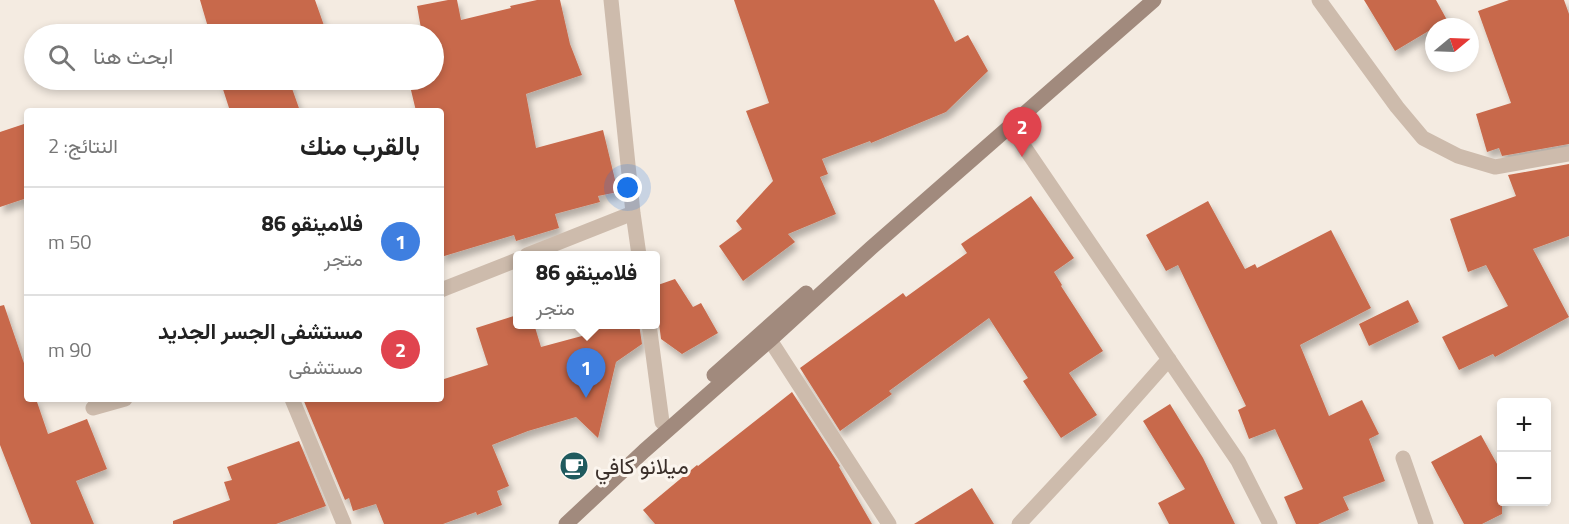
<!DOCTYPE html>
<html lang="ar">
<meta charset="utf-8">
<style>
body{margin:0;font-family:"Titillium Web",Vazirmatn,sans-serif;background:#f2f2f2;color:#222;direction:rtl}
.controls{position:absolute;right:18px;bottom:18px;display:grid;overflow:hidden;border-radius:6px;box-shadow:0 3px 9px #0003}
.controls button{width:54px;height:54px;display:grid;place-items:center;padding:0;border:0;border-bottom:2px solid #e0e0e0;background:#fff;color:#222;font:30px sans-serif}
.compass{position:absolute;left:1425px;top:18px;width:54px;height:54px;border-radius:50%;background:#fff;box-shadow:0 3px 9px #0003;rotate:71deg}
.you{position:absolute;left:628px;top:188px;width:21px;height:21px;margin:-15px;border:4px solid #fff;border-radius:50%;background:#1a73e8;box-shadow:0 0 0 9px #1a73e833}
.badge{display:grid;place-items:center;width:39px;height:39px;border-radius:50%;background:#1f5a5e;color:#fff;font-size:20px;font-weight:700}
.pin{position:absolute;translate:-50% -50px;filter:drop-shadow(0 2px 3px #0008)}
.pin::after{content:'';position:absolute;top:32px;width:21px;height:18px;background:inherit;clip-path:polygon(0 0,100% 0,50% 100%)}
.popup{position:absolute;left:513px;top:251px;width:147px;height:78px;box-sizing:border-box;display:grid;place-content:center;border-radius:6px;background:#fff;filter:drop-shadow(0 2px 4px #0005);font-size:20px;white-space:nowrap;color:#767676}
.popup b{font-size:22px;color:#222}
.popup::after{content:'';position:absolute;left:50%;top:100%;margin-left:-12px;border:12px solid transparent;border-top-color:#fff}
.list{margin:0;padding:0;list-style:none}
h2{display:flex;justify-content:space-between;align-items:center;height:78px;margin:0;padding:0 24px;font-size:26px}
h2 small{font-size:20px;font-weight:400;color:#767676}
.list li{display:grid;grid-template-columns:39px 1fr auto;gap:18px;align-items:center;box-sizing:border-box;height:108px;padding:0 24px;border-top:2px solid #e0e0e0}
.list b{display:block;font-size:22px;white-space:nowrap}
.list p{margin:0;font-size:20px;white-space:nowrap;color:#767676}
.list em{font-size:20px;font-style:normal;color:#767676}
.icon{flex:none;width:33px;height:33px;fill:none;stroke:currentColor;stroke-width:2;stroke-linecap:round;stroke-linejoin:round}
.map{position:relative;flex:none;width:1569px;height:524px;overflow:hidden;direction:ltr}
.search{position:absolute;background:#fff;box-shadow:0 3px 9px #0003;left:24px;top:24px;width:420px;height:66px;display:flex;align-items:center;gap:15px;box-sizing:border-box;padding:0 21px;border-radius:33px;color:#767676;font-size:22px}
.panel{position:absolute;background:#fff;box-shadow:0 3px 9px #0003;left:24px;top:108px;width:420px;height:294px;border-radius:6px;direction:rtl}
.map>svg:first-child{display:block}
.building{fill:#c8694b;filter:url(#shadow)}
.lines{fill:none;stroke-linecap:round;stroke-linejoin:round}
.minor{stroke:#cdbbac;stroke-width:15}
.secondary{stroke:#a18a7d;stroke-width:15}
.labels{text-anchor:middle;stroke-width:6;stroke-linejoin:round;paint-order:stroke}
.poi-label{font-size:22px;fill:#3b302b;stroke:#fbf5ee;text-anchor:start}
</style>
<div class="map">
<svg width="1569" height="524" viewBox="0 0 1569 524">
<defs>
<filter id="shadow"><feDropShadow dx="3.5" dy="6" stdDeviation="3" flood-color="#0004"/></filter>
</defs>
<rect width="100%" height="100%" fill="#f4ebe1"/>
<path class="building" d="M200,0H315L327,34H210Z
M448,0H457L461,20L511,8L510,6L537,0H560L570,44L582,75L526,94L536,148L603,130L618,192L598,196L600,202L555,214L559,228L516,241L514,235L441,257V111H416L410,86L434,80V34H422L417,6Z
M734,0H934L955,42L968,35L988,71L946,112L871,143L870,141L822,159L828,174L820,177L836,214L788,234L795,242L743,281L719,246L742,229L736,221L773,181L746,111L769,103Z
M1364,0H1436L1447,20L1395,51Z
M1509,0H1564L1569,14V144L1502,156L1499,148L1487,152L1476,114L1511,103L1478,11Z
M220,80H289L300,111H230Z
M27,123V198L0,207V132Z
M1569,164V236L1533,249L1569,317L1495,357L1493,354L1459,370L1442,337L1508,306L1486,265L1468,272L1450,219L1516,196L1508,175Z
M1031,196L1074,258L1054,272L1062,285L1061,286L1103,351L1069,373L1097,415L1061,438L1023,381L1028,378L989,318L889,391L892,394L840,431L800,368L903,293L906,297L967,253L961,244Z
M1208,201L1245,269L1255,264L1257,268L1331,230L1371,308L1300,345L1329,416L1362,400L1379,434L1369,439L1385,481L1343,497L1349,510L1318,524H1296L1284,497L1303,489L1275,429L1249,439L1238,410L1246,406L1178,265L1166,271L1146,235Z
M675,279L693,307L701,303L718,333L682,354L661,339L659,323L655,317V286Z
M1408,300L1419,322L1369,346L1359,324Z
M4,305L27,372V399H36L48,434L87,419L107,469L76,481L94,524H31L0,445V306Z
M517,315V324H534L541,347L593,333V324H639L642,344L616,362L598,438L576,417L528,431L492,445L509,486L497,491L502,505L477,515L476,512L443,524H384L376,504L353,511L349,498L345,500L303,399H441V380L488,365L476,328Z
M792,392L840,466L839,467L872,524H655L643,510L697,465L698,466Z
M1170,404L1203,458L1235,524H1169L1158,503L1185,489L1143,421Z
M1481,435L1502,473V514L1482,524H1464L1431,462Z
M299,441L326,506L276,524H173V521L230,500L224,482L232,480L227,467Z
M972,488L994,524H914Z"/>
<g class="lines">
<path class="minor" d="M611,0L633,213L639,255
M1319,0L1397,107L1423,138L1458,156L1495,167L1569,154
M1010,126L1238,461L1270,524
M527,255L633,213
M441,290L517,260
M649,324L662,422
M770,340L889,524
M292,399L344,524
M93,408L125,399
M1403,458L1426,524
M1019,524L1100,437L1169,359"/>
<path class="secondary" d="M714,375L806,293
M566,524L644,451L770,340L871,248L1154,0"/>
</g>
<defs>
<g id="cafe-disc" transform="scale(1.5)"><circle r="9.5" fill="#1f5a5e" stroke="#fbf5ee"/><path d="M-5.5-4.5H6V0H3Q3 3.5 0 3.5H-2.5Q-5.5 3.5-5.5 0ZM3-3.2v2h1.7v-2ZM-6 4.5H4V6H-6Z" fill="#fff"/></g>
</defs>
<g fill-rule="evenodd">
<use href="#cafe-disc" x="574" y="466"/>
</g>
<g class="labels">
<g class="poi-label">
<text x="595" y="474">ميلانو كافي</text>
</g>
</g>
</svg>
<div class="controls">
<button>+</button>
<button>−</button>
</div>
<svg class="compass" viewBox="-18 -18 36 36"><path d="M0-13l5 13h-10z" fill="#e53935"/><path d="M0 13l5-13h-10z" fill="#767676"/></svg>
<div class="you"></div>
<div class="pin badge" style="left:586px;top:398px;background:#3f7fe0">1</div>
<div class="popup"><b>فلامينقو 86</b>متجر</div>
<div class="pin badge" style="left:1022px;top:157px;background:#e0444e">2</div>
<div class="search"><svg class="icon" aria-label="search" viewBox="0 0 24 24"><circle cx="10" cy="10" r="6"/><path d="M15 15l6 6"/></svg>ابحث هنا</div>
<section class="panel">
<h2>بالقرب منك<small>النتائج: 2</small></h2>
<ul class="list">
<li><span class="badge" style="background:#3f7fe0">1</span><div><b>فلامينقو 86</b><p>متجر</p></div><em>50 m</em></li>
<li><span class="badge" style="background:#e0444e">2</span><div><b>مستشفى الجسر الجديد</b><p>مستشفى</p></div><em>90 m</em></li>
</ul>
</section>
</div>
